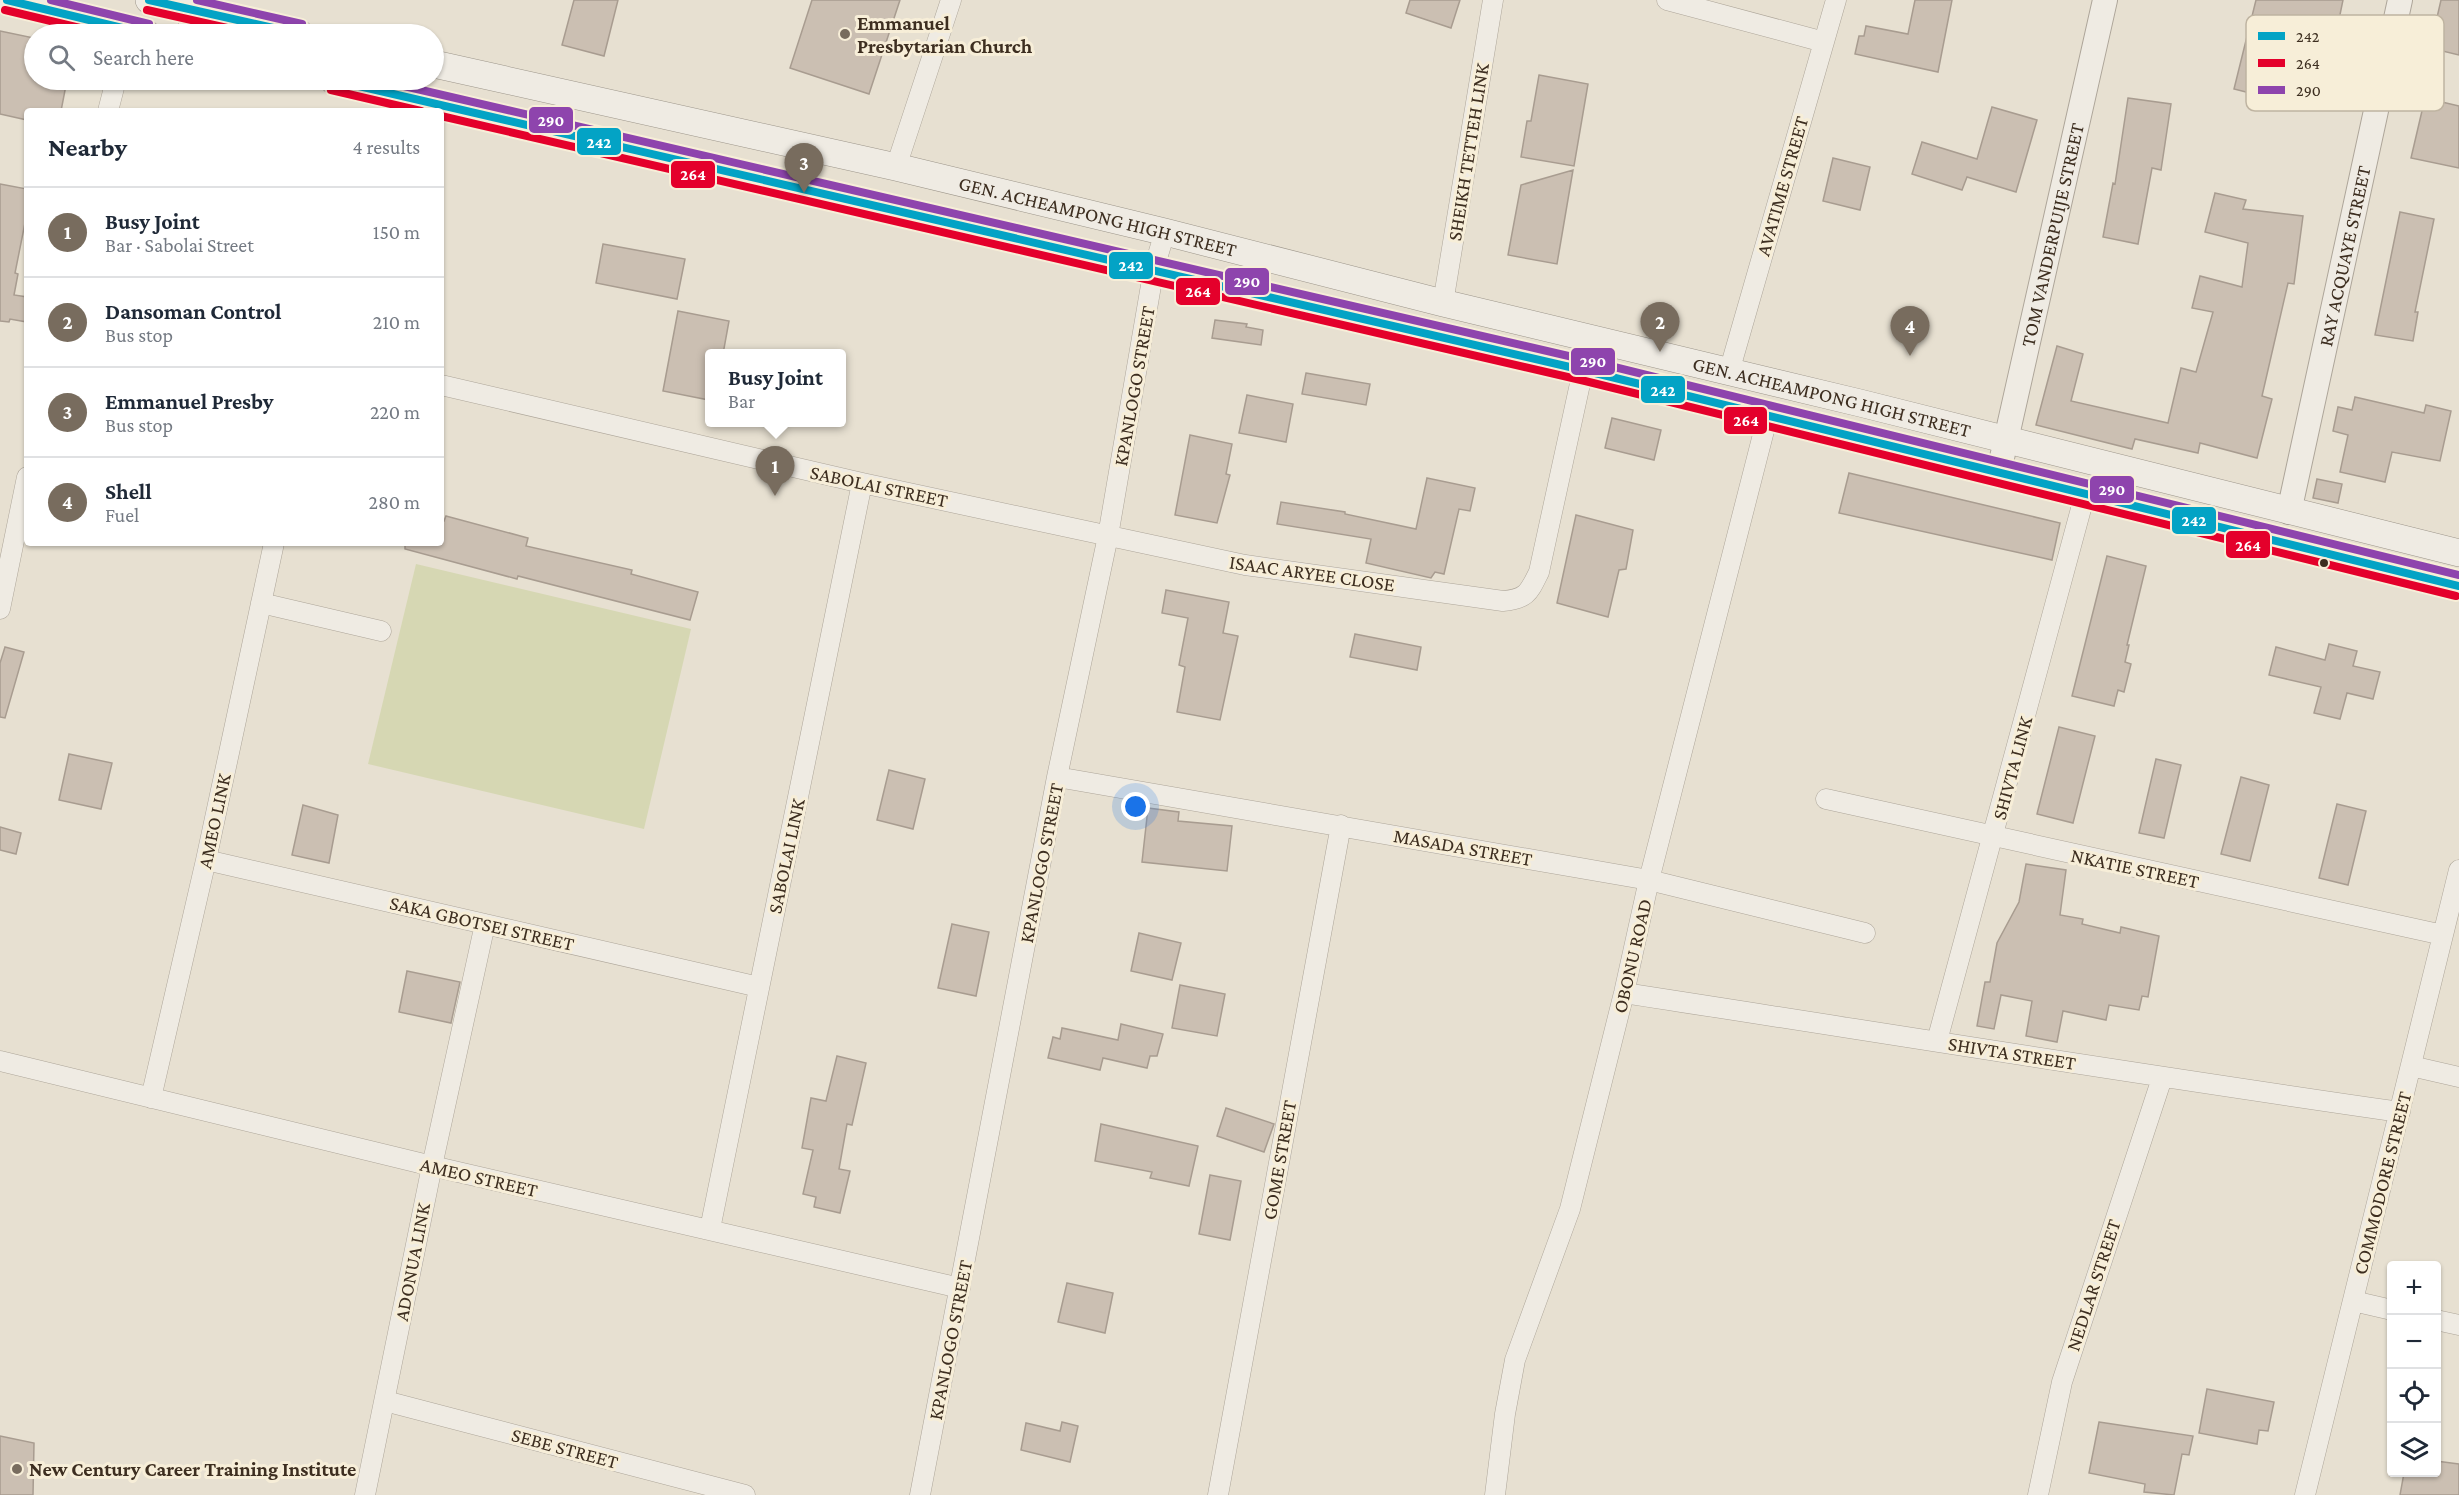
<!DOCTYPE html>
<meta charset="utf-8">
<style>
body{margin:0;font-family:"Crimson Pro",serif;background:#f2f2f3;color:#1f2937}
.controls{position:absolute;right:18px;bottom:18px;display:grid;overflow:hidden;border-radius:6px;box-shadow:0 2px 4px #0004}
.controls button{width:54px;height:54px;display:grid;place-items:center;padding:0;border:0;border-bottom:2px solid #e0e1e3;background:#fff;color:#1f2937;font:30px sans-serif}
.you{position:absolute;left:1136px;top:807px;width:21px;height:21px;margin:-15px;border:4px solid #fff;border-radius:50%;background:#1a73e8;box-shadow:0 0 0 9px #1a73e833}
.badge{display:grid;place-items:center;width:39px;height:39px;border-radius:50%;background:#786c5e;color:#fff;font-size:20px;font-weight:700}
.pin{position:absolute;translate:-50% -50px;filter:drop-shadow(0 2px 3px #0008)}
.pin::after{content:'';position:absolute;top:32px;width:21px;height:18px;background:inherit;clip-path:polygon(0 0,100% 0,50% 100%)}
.popup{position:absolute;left:705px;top:349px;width:141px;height:78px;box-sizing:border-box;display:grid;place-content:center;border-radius:6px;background:#fff;filter:drop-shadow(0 2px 4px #0005);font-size:20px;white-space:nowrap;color:#747a83}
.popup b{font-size:22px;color:#1f2937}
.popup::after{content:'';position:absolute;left:50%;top:100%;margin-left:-12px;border:12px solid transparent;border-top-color:#fff}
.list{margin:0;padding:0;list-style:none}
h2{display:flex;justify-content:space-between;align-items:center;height:78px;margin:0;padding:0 24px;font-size:26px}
h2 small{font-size:20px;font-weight:400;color:#747a83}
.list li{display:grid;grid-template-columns:39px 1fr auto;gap:18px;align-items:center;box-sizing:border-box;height:90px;padding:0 24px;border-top:2px solid #e0e1e3}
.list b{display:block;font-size:22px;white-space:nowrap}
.list p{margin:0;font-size:20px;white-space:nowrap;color:#747a83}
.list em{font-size:20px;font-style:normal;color:#747a83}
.icon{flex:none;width:33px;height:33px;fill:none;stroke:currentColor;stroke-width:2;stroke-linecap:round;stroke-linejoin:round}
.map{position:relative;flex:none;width:2459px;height:1495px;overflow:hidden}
.search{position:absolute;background:#fff;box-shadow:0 2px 4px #0004;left:24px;top:24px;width:420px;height:66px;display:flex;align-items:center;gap:15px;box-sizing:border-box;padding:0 21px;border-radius:33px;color:#747a83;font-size:22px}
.panel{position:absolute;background:#fff;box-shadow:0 2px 4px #0004;left:24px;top:108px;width:420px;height:438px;border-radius:6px}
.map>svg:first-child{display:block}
.green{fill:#d6d7b3}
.building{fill:#cbbfb2;stroke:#a89c90;stroke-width:1.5}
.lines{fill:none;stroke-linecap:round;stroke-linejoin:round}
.minor-casing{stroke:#ada599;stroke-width:21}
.tertiary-casing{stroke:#ada599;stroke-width:26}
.secondary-casing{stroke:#9c958a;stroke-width:28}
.minor{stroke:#efebe3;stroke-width:20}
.tertiary{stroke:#efebe3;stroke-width:24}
.secondary{stroke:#efebe3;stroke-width:27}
.bus-1-casing{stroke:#f7eed8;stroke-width:12}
.bus-2-casing{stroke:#f7eed8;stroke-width:12}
.bus-3-casing{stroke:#f7eed8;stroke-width:12}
.bus-1{stroke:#03a3c5;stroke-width:8}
.bus-2{stroke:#e4002b;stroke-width:8}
.bus-3{stroke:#8e44ad;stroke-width:8}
.poi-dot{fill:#786c5e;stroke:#f7eed8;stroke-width:2}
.bus-dot{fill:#3d2e20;stroke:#f7eed8;stroke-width:2}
.labels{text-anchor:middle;stroke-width:6;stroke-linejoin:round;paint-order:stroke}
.poi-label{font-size:20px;font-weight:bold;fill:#3d2e20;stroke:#f7eed8;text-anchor:start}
.street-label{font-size:20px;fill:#3d2e20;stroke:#f7eed8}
.key{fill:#f7eed8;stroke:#bfb4a1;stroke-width:1.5}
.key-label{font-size:16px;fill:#3d2e20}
.line-badge{stroke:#f7eed8;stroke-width:2}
.badge-label{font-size:16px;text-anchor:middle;font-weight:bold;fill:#fff}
</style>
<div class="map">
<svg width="2459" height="1495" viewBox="0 0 2459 1495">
<rect width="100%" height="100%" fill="#e7e0d1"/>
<path class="green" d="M416,564L691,629L644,829L368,764Z"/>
<path class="building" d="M574,0H618L604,56L562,45Z
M812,0H900L869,94L790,68Z
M1410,0H1460L1451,28L1406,13Z
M1915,0H1952L1938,72L1855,54L1859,36H1864L1866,26L1908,34Z
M2256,0H2343L2336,34H2338L2320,103L2268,90L2266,97L2234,89Z
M2441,0H2459V55L2430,48Z
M0,31L34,38V80H67L61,111H27V120L0,114Z
M1539,75L1588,84L1574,166L1521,157L1527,121H1531Z
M2128,98L2171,104L2161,170L2152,168L2138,244L2103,237L2113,183L2115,184Z
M2425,98L2459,106V168L2411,158Z
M1992,107L2037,120L2016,192L1967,177L1962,190L1912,174L1922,142L1977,159Z
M1833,158L1870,167L1860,210L1823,201Z
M1573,170L1557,264L1508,255L1521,185Z
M0,184L27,189V213L15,273L18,274L14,295L27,297V322L10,319L9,322L0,321Z
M2215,193L2246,200L2243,209L2303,216L2294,284L2288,283L2262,396L2272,399L2257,458L2200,443L2198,453L2135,439L2132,449L2036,425L2057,346L2083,354L2071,401L2168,423L2181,368L2196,372L2213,312L2192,308L2200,276L2242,287L2248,243L2205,232Z
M2400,212L2434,219L2415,312H2418L2413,341L2375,335Z
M603,244L685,259L677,299L596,283Z
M678,311L729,321L723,354H709V400L663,391Z
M1215,320L1247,324L1246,327L1263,330L1261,345L1212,338Z
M1306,373L1370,384L1366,405L1302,394Z
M1247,395L1293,404L1286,442L1239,433Z
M2355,397L2424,413L2426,405L2451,411L2440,461L2392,452L2385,482L2340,472L2348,435L2333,431L2338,407L2352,410Z
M1612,418L1661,430L1654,460L1605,448Z
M1190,435L1232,444L1226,474L1230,475L1217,523L1175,515Z
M1849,473L2060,523L2052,560L1839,513Z
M1427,478L1475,488L1470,511L1459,509L1444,574L1435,572L1431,578L1366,563L1371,539L1277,524L1281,502L1345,512V514L1416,529Z
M2317,479L2342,484L2338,503L2313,498Z
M1576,515L1633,530L1626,569L1619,570L1608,617L1557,603Z
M446,516L528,538L526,546L632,570L631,574L698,592L690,620L518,576L517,579L405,549V543H441V520L444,521Z
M2107,556L2146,566L2127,645H2129L2125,662L2131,664L2124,692L2118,690L2114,706L2072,696Z
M1166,590L1229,602L1223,633L1238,636L1220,720L1177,712L1185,667L1179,665L1188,618L1162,613Z
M1355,634L1421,647L1417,670L1350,657Z
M2329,644L2357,651L2353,666L2380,672L2373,699L2347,693L2340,719L2314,713L2321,687L2269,675L2276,647L2325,660Z
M5,647L24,652L5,718L0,717V663Z
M2059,727L2095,736L2073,823L2037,814Z
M69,754L112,763L101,809L59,800Z
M2156,759L2181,765L2164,838L2139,833Z
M889,770L925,779L913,829L877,820Z
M2241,777L2269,785L2250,861L2221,854Z
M2337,804L2366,811L2348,885L2319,878Z
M303,805L338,815L329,863L292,855Z
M1148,808L1179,812L1178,821L1232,826L1227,871L1142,862Z
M0,827L21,833L16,854L0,850Z
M2026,864L2066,870L2060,915L2083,919L2082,924L2120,933L2121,927L2159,936L2148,997L2142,996L2139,1010L2109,1005L2106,1020L2063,1011L2057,1042L2026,1036L2032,1001L2001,995L1994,1029L1977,1026L1985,982H1990L1997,943L2019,902Z
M952,924L989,932L976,996L938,988Z
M1139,933L1181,943L1172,980L1131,971Z
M407,971L460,982L451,1023L399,1012Z
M1180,985L1225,994L1217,1036L1172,1028Z
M1121,1024L1163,1034L1157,1056H1150L1147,1068L1103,1058L1100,1070L1048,1058L1053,1037L1060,1039L1062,1028L1118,1040Z
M837,1056L866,1063L852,1125L847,1124L839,1169L850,1171L840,1213L814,1207L816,1197L803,1194L813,1150L802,1148L811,1098L826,1101Z
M1226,1108L1274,1124L1264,1152L1217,1136Z
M1101,1124L1198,1146L1189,1186L1150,1178L1152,1172L1095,1161Z
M1210,1175L1241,1181L1230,1240L1199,1234Z
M1067,1283L1113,1293L1105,1333L1058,1322Z
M2207,1389L2274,1402L2268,1431L2259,1430L2257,1444L2199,1433Z
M1062,1422L1078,1426L1070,1462L1021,1450L1026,1423L1060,1431Z
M2099,1422L2193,1436L2189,1455L2182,1454L2174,1495L2144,1492L2145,1484L2089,1473Z
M0,1436L34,1443L33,1495H0Z
M2436,1461L2459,1464V1495H2400L2404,1473H2436Z"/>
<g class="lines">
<g class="minor-casing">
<path id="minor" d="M1667,0L1824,42
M187,34L194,0
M108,111L116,80
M896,167L951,0
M1443,303L1493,0
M1729,372L1836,0
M441,385L862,483L1245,565L1503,601C1527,599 1529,592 1539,572L1583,370
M261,603L381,631
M0,609L27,477
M1057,777L1649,880L1865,933
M1826,799L2443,935
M206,860L759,987
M1624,993C1883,1033 2141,1075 2400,1112
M1937,1041L2085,494
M0,1061L432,1166L960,1288
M2411,1066L2459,1077
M151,1098L206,860L274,543
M710,1229L862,483
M2353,1301L2392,1310
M2436,1320L2459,1325
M385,1401L745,1495
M365,1495L432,1166L485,924
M920,1495L1057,777L1108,536L1154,268L1165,232
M1218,1495L1341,825
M1495,1495L1505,1414L1515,1360L1570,1209L1624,993L1649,880L1768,415
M2038,1495L2062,1382L2162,1078
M2305,1495L2459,870"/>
</g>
<g class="tertiary-casing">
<g id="tertiary">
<path id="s1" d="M1999,471L2105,0"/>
<path id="s2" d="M2289,512L2400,0"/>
</g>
</g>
<g class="secondary-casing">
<g id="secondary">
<path d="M7,0L147,34"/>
<path d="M149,0L300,34"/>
<path id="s3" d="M434,64L896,167L1165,232L1443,303L1860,403L2459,553"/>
<path d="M333,80C811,190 1289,299 1766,414C1997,470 2228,529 2459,586"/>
</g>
</g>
<use href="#minor" class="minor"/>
<use href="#tertiary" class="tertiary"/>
<use href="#secondary" class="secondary"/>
<g class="bus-1-casing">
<path id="bus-1" d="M7,0L147,34
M149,0L300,34
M333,80L1587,371L2459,586"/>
</g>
<g class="bus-2-casing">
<path id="bus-2" d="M5,10L105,34
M147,10L254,34
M331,90L421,111
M441,116L1585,381L2456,596"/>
</g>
<g class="bus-3-casing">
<path id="bus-3" d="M51,0L149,24
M197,0L302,24
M378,80L1590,361L2459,575"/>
</g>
<use href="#bus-1" class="bus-1"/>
<use href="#bus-2" class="bus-2"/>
<use href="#bus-3" class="bus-3"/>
</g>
<g class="poi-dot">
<circle cx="845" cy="34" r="6"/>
<circle cx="17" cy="1469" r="6"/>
</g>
<circle class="bus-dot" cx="2324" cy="563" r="5"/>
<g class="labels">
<g class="poi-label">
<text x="857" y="30">Emmanuel<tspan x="857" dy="23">Presbytarian Church</tspan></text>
<text x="29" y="1476">New Century Career Training Institute</text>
</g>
<g class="street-label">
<text transform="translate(1468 152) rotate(-81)" y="7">SHEIKH TETTEH LINK</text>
<text transform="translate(1782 186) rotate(-74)" y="7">AVATIME STREET</text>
<text dy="7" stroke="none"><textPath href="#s3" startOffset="681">GEN. ACHEAMPONG HIGH STREET</textPath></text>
<text dy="7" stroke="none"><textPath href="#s1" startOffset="242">TOM VANDERPUIJE STREET</textPath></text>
<text dy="7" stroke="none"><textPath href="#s2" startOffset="262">RAY ACQUAYE STREET</textPath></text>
<text transform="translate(1134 386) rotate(-80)" y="7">KPANLOGO STREET</text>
<text dy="7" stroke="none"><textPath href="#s3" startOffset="1437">GEN. ACHEAMPONG HIGH STREET</textPath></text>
<text transform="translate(879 486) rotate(12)" y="7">SABOLAI STREET</text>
<text transform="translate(1312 573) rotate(8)" y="7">ISAAC ARYEE CLOSE</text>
<text transform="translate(2012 768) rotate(-75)" y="7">SHIVTA LINK</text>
<text transform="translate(214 821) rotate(-78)" y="7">AMEO LINK</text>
<text transform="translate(1463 847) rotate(10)" y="7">MASADA STREET</text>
<text transform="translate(786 856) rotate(-78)" y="7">SABOLAI LINK</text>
<text transform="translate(1041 863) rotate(-79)" y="7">KPANLOGO STREET</text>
<text transform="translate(2135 868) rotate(12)" y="7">NKATIE STREET</text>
<text transform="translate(482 923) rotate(13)" y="7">SAKA GBOTSEI STREET</text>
<text transform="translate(1632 956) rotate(-77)" y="7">OBONU ROAD</text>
<text transform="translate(2012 1053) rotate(9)" y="7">SHIVTA STREET</text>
<text transform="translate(1279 1160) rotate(-80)" y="7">GOME STREET</text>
<text transform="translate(479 1177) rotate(13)" y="7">AMEO STREET</text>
<text transform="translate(2382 1183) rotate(-76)" y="7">COMMODORE STREET</text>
<text transform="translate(412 1262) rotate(-79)" y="7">ADONUA LINK</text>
<text transform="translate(2093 1285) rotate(-72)" y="7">NEDLAR STREET</text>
<text transform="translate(950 1340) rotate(-79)" y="7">KPANLOGO STREET</text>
<text transform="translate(565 1448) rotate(15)" y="7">SEBE STREET</text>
</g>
</g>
<rect x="2246" y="15" width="198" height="96" rx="9" class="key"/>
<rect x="2258" y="32" width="27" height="8" fill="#03a3c5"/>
<rect x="2258" y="59" width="27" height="8" fill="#e4002b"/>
<rect x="2258" y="86" width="27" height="8" fill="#8e44ad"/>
<g class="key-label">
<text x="2296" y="42">242</text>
<text x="2296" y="69">264</text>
<text x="2296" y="96">290</text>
</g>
<g class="line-badge">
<rect x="528" y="106" width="46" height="28" rx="6" fill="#8e44ad"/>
<rect x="576" y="127" width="46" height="29" rx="6" fill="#03a3c5"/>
<rect x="670" y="160" width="46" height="29" rx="6" fill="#e4002b"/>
<rect x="1108" y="251" width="46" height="29" rx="6" fill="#03a3c5"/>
<rect x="1224" y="267" width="46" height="29" rx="6" fill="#8e44ad"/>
<rect x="1175" y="277" width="46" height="29" rx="6" fill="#e4002b"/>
<rect x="1570" y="347" width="46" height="29" rx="6" fill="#8e44ad"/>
<rect x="1640" y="375" width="46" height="29" rx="6" fill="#03a3c5"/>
<rect x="1723" y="406" width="45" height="29" rx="6" fill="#e4002b"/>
<rect x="2089" y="475" width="46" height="29" rx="6" fill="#8e44ad"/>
<rect x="2171" y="506" width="46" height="29" rx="6" fill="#03a3c5"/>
<rect x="2225" y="530" width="46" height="29" rx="6" fill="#e4002b"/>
</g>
<g class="badge-label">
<text x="551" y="126">290</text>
<text x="599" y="148">242</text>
<text x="693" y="180">264</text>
<text x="1131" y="271">242</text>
<text x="1247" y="287">290</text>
<text x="1198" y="297">264</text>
<text x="1593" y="367">290</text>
<text x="1663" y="396">242</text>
<text x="1746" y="426">264</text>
<text x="2112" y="495">290</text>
<text x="2194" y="526">242</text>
<text x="2248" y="551">264</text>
</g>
</svg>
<div class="controls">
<button>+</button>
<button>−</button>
<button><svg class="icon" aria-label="locate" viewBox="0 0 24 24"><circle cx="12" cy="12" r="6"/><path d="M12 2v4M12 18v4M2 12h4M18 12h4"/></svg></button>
<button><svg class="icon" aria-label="layers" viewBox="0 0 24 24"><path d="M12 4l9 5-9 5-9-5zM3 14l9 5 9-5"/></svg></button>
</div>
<div class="you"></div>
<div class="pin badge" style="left:775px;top:496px">1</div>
<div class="popup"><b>Busy Joint</b>Bar</div>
<div class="pin badge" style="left:1660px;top:352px">2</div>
<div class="pin badge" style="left:804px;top:193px">3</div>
<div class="pin badge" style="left:1910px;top:356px">4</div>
<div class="search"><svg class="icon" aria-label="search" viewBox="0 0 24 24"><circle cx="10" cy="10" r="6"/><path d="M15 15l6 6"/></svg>Search here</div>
<section class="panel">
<h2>Nearby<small>4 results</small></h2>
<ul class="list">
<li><span class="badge">1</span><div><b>Busy Joint</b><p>Bar · Sabolai Street</p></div><em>150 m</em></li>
<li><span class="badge">2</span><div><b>Dansoman Control</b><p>Bus stop</p></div><em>210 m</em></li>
<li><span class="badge">3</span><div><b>Emmanuel Presby</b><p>Bus stop</p></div><em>220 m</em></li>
<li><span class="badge">4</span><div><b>Shell</b><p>Fuel</p></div><em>280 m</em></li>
</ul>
</section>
</div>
